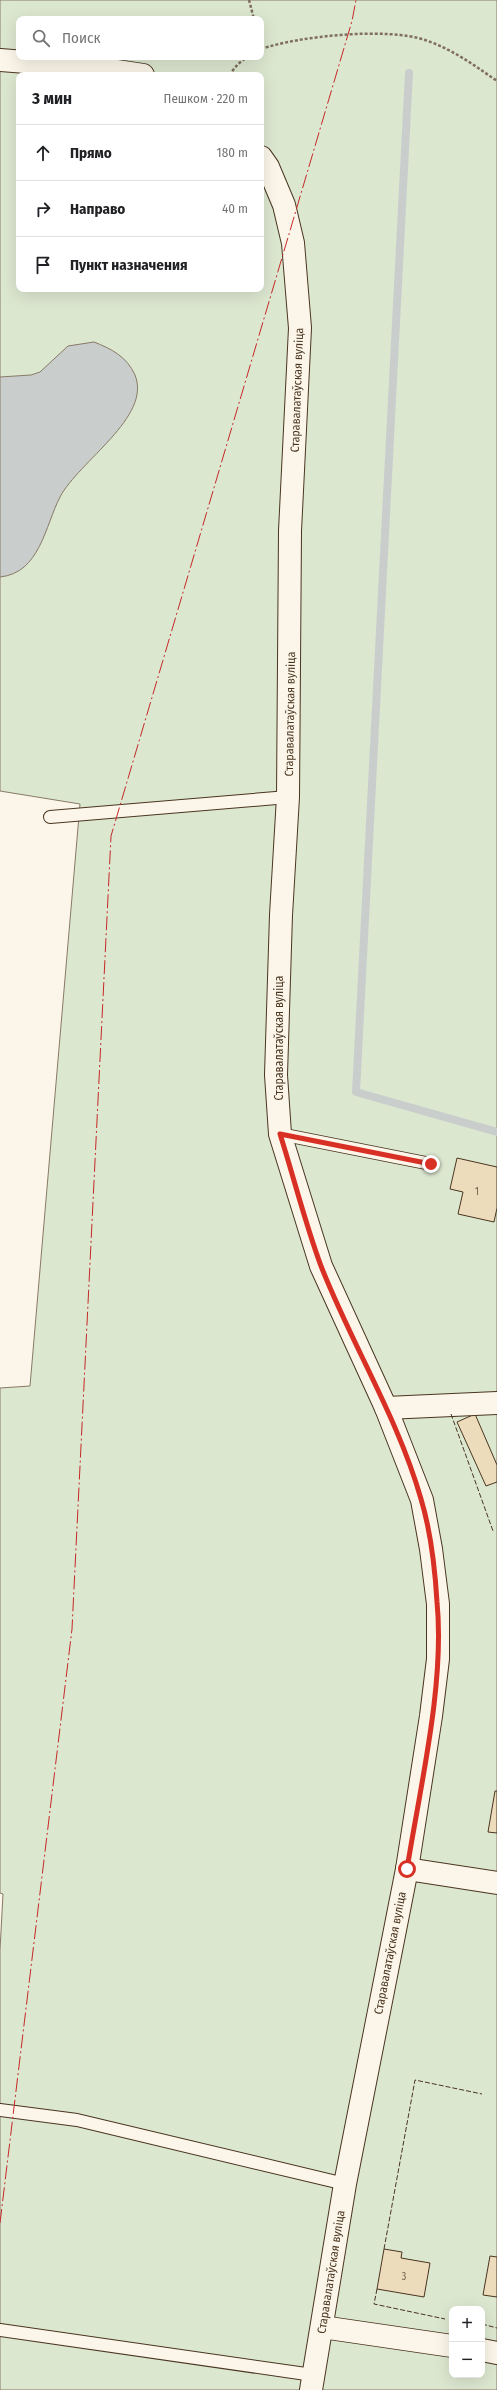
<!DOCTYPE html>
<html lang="ru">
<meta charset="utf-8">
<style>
body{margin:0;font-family:"Fira Sans Condensed",sans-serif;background:#f2f2f2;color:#202124}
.controls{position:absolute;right:12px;bottom:12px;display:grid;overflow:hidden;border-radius:8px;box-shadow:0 4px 16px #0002}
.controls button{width:36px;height:36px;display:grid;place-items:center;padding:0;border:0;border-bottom:1px solid #e0e0e0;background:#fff;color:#202124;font:20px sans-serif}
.stop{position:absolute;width:12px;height:12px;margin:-9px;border:3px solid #d93025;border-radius:50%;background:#fff}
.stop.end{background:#d93025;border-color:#fff;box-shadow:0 1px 4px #0008}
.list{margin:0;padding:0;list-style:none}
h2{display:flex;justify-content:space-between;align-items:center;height:52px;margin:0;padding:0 16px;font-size:17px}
h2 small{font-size:13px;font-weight:400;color:#757577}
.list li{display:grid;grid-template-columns:26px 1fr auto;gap:12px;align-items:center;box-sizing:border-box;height:56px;padding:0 16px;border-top:1px solid #e0e0e0}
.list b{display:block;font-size:15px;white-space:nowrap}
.list em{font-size:13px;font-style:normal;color:#757577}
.icon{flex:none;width:22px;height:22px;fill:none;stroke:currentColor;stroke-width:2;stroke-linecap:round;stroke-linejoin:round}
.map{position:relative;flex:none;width:497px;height:2390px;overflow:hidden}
.search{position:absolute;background:#fff;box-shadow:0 4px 16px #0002;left:16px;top:16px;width:248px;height:44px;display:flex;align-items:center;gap:10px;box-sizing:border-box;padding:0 14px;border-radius:8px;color:#757577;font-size:15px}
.panel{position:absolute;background:#fff;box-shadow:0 4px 16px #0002;left:16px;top:72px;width:248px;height:220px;border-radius:8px}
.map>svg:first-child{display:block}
.green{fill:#dce7d0;stroke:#887966;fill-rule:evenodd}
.water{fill:#c9cecd;stroke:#887966}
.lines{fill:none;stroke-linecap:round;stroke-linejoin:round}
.stream{stroke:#c9cecd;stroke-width:8}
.building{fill:#ecdcbc;stroke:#4a3520}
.service-casing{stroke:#4a3520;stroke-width:14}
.minor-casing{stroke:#4a3520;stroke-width:24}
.tertiary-casing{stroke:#4a3520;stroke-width:24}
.path{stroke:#7f6f5c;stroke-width:2.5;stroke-dasharray:3 2;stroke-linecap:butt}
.service{stroke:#fbf6e9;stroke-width:12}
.minor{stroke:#fbf6e9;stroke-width:22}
.tertiary{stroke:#fbf6e9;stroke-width:22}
.fence{stroke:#4a3520;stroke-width:1;stroke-dasharray:5 2;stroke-linecap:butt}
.power{stroke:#c62828;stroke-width:1;stroke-dasharray:14 3 2 3;stroke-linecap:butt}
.route{stroke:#d93025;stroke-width:5}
.labels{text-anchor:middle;stroke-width:3;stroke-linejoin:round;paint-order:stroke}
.number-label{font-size:10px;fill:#725f47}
.street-label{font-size:12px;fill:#4a3520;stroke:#fbf6e9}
</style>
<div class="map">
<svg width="497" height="2390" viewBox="0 0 497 2390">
<rect width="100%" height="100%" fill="#fbf6e9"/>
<path class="green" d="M0,0H497V2390H0V1950L3,1894L0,1893V1388L30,1386L80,804L0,791ZM19,19H261V57H19ZM19,75H261V289H19ZM452,2309H482V2375H452Z"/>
<path class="water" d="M94,342C112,349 127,357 135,375C152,417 79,461 60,497C45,526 40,573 0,577V377L31,375L40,372L68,346Z"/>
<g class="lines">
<path class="stream" d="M409,73L356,1092L497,1132"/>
</g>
<path class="building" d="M457,1158L497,1167V1208L494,1222L458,1214L463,1192L450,1189Z
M475,1414L497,1465V1482L486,1486L457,1422Z
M495,1791H497V1833L488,1832Z
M384,2249L402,2252L401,2258L430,2263L424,2297L377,2289Z
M490,2256L497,2257V2297L483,2295Z"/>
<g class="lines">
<g class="service-casing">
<path id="service" d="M50,817L288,797
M280,1134L431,1164
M0,2110L77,2120L345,2184
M0,2330L313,2375"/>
</g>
<g class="minor-casing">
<path id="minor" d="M386,1408L497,1403
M407,1869L497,1883
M322,2327L452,2346
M482,2350L497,2353"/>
</g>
<g class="tertiary-casing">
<path id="tertiary" d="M0,60L90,67L143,75
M261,157L268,167L284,205L293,243L300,328L290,531L288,797L281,915L276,1075L280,1134L321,1266L386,1408L422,1500L431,1549L438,1604V1659L431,1716L407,1869L345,2184L311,2390"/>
</g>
<path class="path" d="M249,0L254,19
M261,49C299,36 387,27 425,40C452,49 474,65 497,81
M229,75L238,64L247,57"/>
<use href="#service" class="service"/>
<use href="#minor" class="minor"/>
<use href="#tertiary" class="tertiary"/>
<path class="fence" d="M451,1414L493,1531
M384,2249L415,2080L482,2094
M377,2289L374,2304L445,2319
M482,2324L497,2328"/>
<path class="power" d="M0,2223L72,1629L111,836L352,21L356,0"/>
</g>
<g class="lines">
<path class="route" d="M407,1869C420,1787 445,1684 437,1602C435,1568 431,1532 421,1499C398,1418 352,1345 321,1266C305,1223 294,1178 280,1134L431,1164"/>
</g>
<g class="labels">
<g class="number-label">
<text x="477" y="1195">1</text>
<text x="404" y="2280">3</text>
</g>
<g class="street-label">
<text transform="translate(297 390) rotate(-88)" y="4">Старавалатаўская вуліца</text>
<text transform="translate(290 714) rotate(-89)" y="4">Старавалатаўская вуліца</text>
<text transform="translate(279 1038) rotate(-90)" y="4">Старавалатаўская вуліца</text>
<text transform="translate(390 1953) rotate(-79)" y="4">Старавалатаўская вуліца</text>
<text transform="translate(331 2272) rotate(-81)" y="4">Старавалатаўская вуліца</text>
</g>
</g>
</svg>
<div class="controls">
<button>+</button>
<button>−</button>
</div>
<div class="stop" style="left:407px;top:1869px"></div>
<div class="stop end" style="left:431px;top:1164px"></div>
<div class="search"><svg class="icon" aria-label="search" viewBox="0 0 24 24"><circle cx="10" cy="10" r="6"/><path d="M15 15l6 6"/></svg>Поиск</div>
<section class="panel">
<h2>3 мин<small>Пешком · 220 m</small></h2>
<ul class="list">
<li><svg class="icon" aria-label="ahead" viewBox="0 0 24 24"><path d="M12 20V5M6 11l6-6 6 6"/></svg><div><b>Прямо</b></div><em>180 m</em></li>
<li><svg class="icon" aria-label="right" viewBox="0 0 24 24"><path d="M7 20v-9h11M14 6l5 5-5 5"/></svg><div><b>Направо</b></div><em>40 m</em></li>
<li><svg class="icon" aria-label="arrive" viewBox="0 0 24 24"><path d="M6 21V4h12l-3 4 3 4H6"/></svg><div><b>Пункт назначения</b></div></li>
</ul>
</section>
</div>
